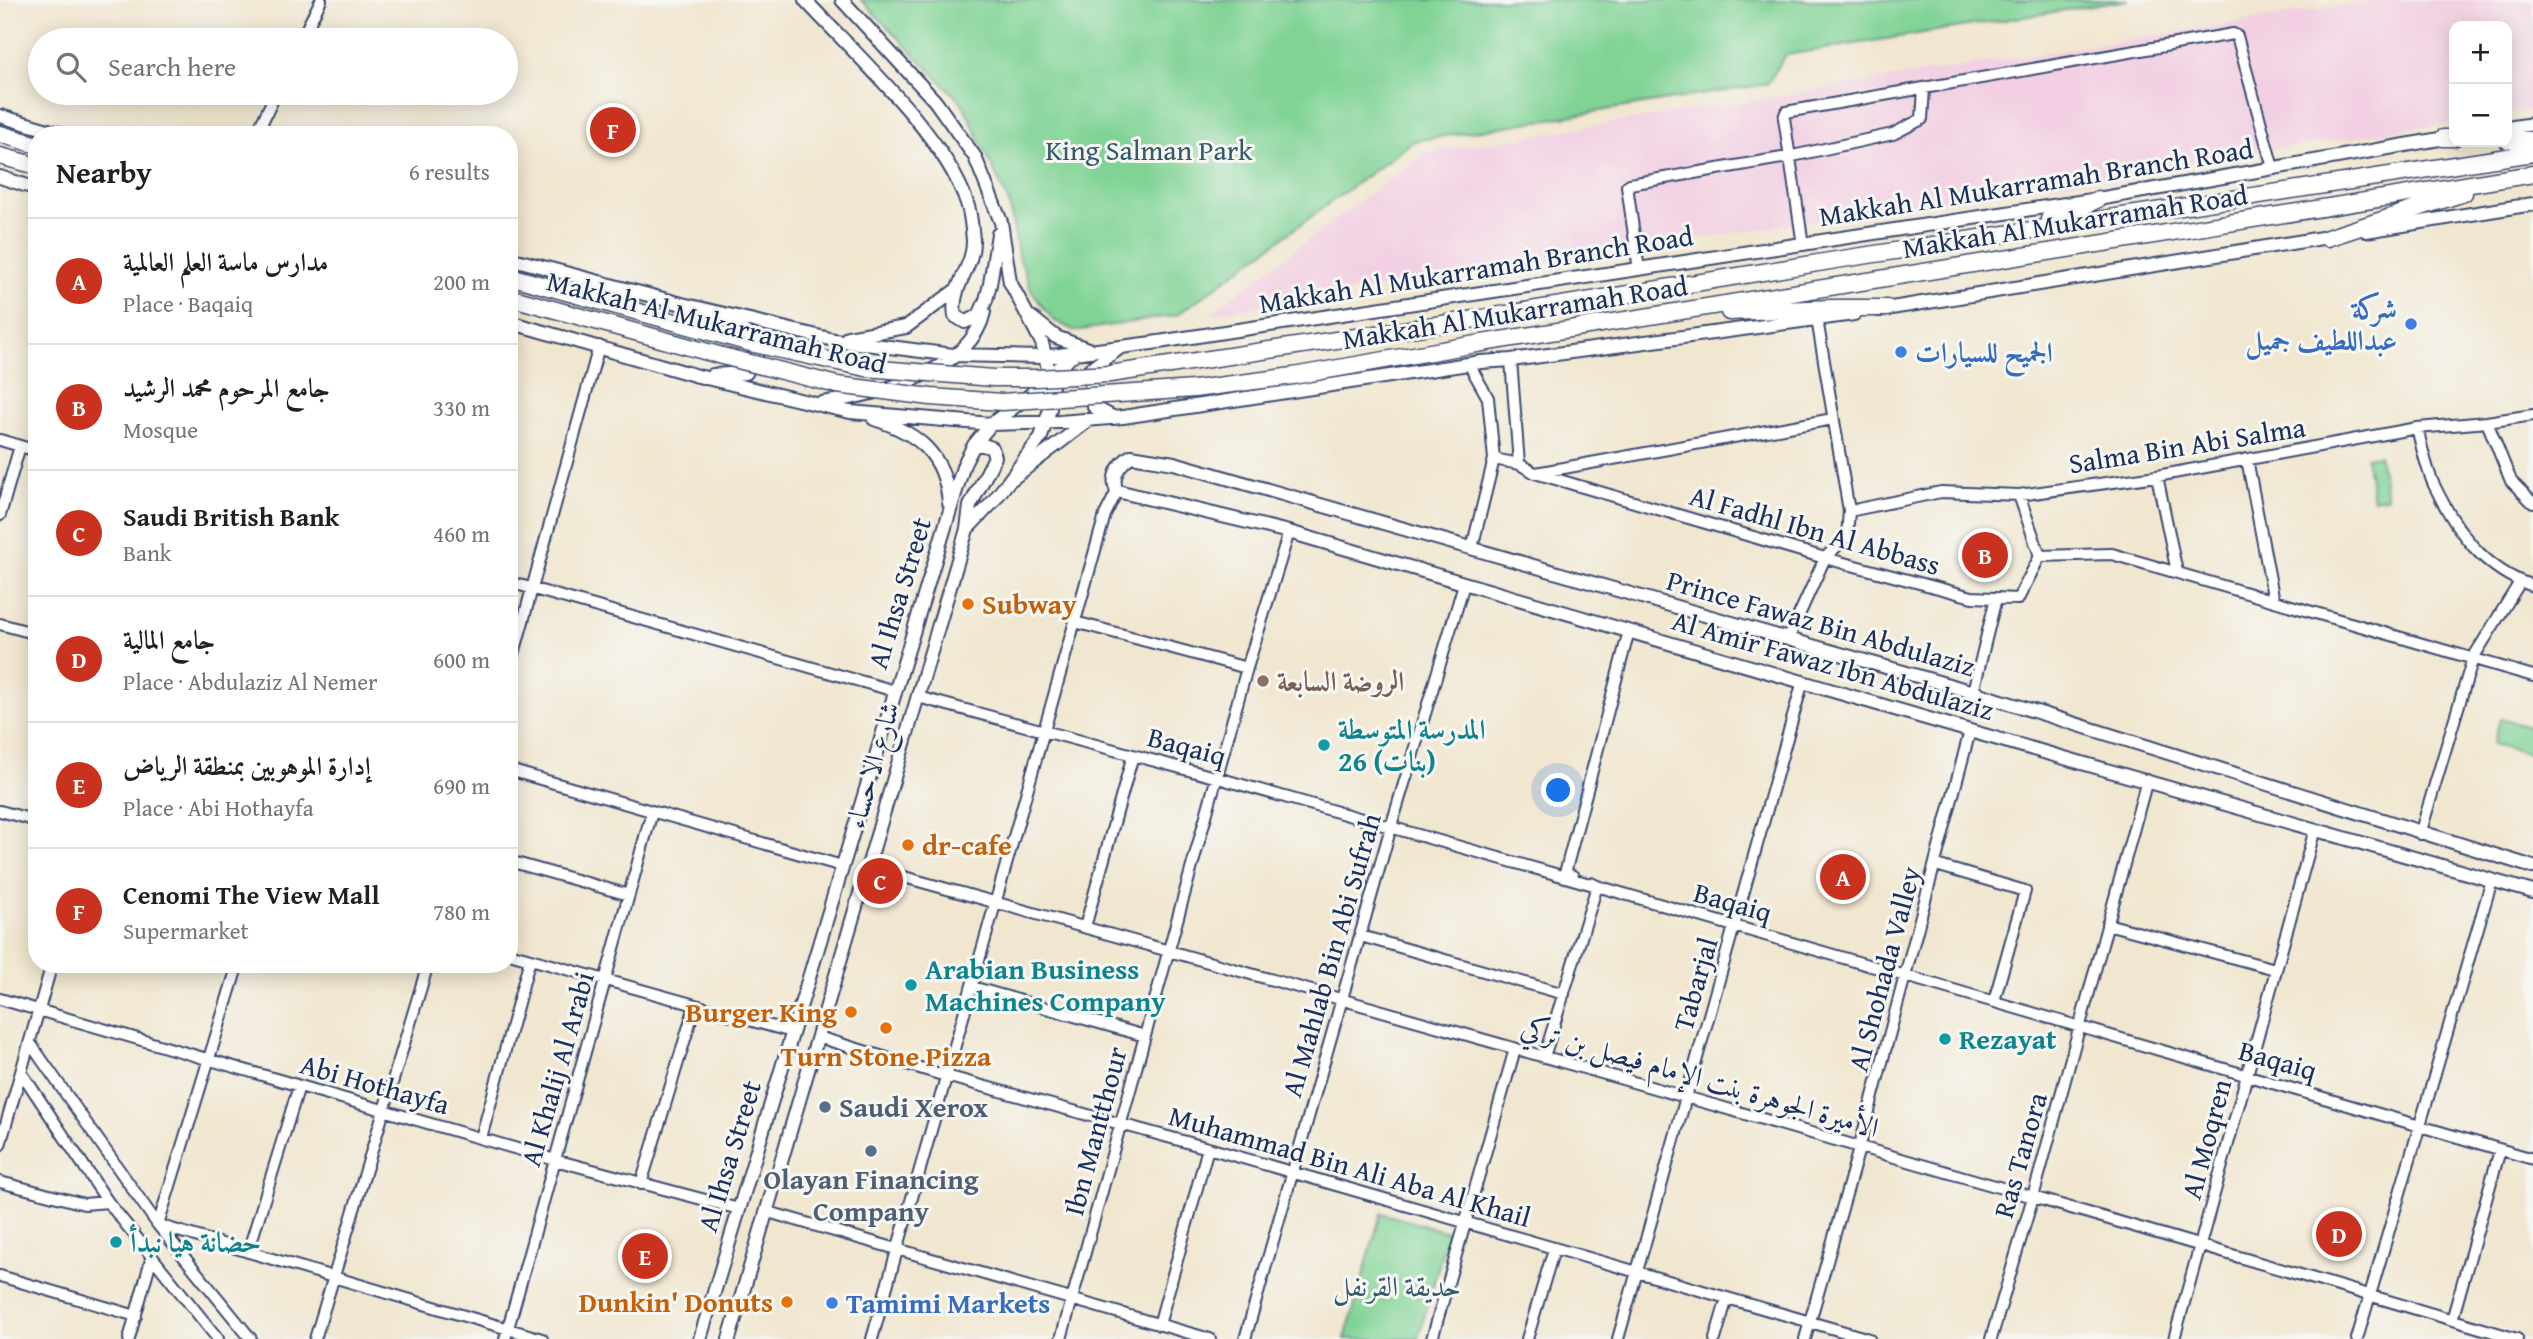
<!DOCTYPE html>
<meta charset="utf-8">
<style>
body{margin:0;font-family:"Gentium Book Plus",Amiri,serif;background:#f6f6f6;color:#202124}
.controls{position:absolute;right:21px;top:21px;display:grid;overflow:hidden;border-radius:14px;box-shadow:0 4px 18px #0003}
.controls button{width:63px;height:63px;display:grid;place-items:center;padding:0;border:0;border-bottom:2px solid #e0e0e0;background:#fff;color:#202124;font:35px sans-serif}
.you{position:absolute;left:1559px;top:791px;width:24px;height:24px;margin:-18px;border:5px solid #fff;border-radius:50%;background:#1a73e8;box-shadow:0 0 0 10px #1a73e833}
.badge{display:grid;place-items:center;width:46px;height:46px;border-radius:50%;background:#c8321e;color:#fff;font-size:23px;font-weight:700}
.pin{position:absolute;translate:-50% -50%;border:4px solid #fff;box-shadow:0 2px 7px #0006}
.list{margin:0;padding:0;list-style:none}
h2{display:flex;justify-content:space-between;align-items:center;height:91px;margin:0;padding:0 28px;font-size:30px}
h2 small{font-size:23px;font-weight:400;color:#757577}
.list li{display:grid;grid-template-columns:46px 1fr auto;gap:21px;align-items:center;box-sizing:border-box;height:126px;padding:0 28px;border-top:2px solid #e0e0e0}
.list b{display:block;font-size:26px;white-space:nowrap}
.list p{margin:0;font-size:23px;white-space:nowrap;color:#757577}
.list em{font-size:23px;font-style:normal;color:#757577}
.icon{flex:none;width:38px;height:38px;fill:none;stroke:currentColor;stroke-width:2;stroke-linecap:round;stroke-linejoin:round}
.map{position:relative;flex:none;width:2533px;height:1339px;overflow:hidden}
.search{position:absolute;background:#fff;box-shadow:0 4px 18px #0003;left:28px;top:28px;width:490px;height:77px;display:flex;align-items:center;gap:18px;box-sizing:border-box;padding:0 24px;border-radius:38px;color:#757577;font-size:26px}
.panel{position:absolute;background:#fff;box-shadow:0 4px 18px #0003;left:28px;top:126px;width:490px;height:847px;border-radius:28px}
.map>svg:first-child{display:block}
.built{fill:#f2cfe2}
.green{fill:#80d395;stroke:#4e817a;stroke-width:2}
.lines{fill:none;stroke-linecap:round;stroke-linejoin:round}
.minor-casing{stroke:#3b4a6f;stroke-width:14}
.major-casing{stroke:#3b4a6f;stroke-width:16}
.highway-casing{stroke:#3b4a6f;stroke-width:19}
.minor{stroke:#fff;stroke-width:10}
.major{stroke:#fff;stroke-width:12}
.highway{stroke:#fff;stroke-width:16}
.highway-bridge-casing{stroke:#3b4a6f;stroke-width:19;stroke-linecap:butt}
.highway-bridge{stroke:#fff;stroke-width:16}
.shop-dot{fill:#3f7fe0;stroke:#f6f6f2;stroke-width:2.5}
.food-dot{fill:#e8710a;stroke:#f6f6f2;stroke-width:2.5}
.education-dot{fill:#8d6e63;stroke:#f6f6f2;stroke-width:2.5}
.culture-dot{fill:#0f9aa8;stroke:#f6f6f2;stroke-width:2.5}
.service-dot{fill:#5c6f8a;stroke:#f6f6f2;stroke-width:2.5}
.labels{text-anchor:middle;stroke-width:6;stroke-linejoin:round;paint-order:stroke}
.park-label{font-size:28px;fill:#34586c;stroke:#f6f6f2}
.street-label{font-size:28px;fill:#1b2f5e;stroke:#f6f6f2}
.shop-label{font-size:28px;font-weight:bold;fill:#366cbe;stroke:#f6f6f2;text-anchor:start}
.food-label{font-size:28px;font-weight:bold;fill:#c56008;stroke:#f6f6f2;text-anchor:start}
.education-label{font-size:28px;font-weight:bold;fill:#785e54;stroke:#f6f6f2;text-anchor:start}
.culture-label{font-size:28px;font-weight:bold;fill:#0d838f;stroke:#f6f6f2;text-anchor:start}
.service-label{font-size:28px;font-weight:bold;fill:#4e5e75;stroke:#f6f6f2;text-anchor:start}
</style>
<div class="map">
<svg width="2533" height="1339" viewBox="0 0 2533 1339">
<rect width="100%" height="100%" fill="#f6f6f2"/>
<filter id="ink" filterUnits="userSpaceOnUse"><feTurbulence type="fractalNoise" baseFrequency=".0143" numOctaves="2"/><feDisplacementMap in="SourceGraphic" scale="14" xChannelSelector="R" yChannelSelector="G"/><feConvolveMatrix kernelMatrix="1 2 1 2 8 2 1 2 1" color-interpolation-filters="sRGB"/></filter>
<filter id="wash" filterUnits="userSpaceOnUse"><feTurbulence type="fractalNoise" baseFrequency=".00686" numOctaves="4" result="noise"/><feDisplacementMap in="SourceGraphic" scale="28" xChannelSelector="R" yChannelSelector="G"/><feGaussianBlur stdDeviation="1.57" result="paint"/><feColorMatrix in="noise" values="0 0 0 0 0 0 0 0 0 0 0 0 0 0 0 0 0 1.4 0 .05"/><feComposite in="paint" operator="in"/></filter>
<g filter="url(#wash)">
<rect width="100%" height="100%" fill="#f1e6cf"/>
<path class="built" d="M2376,0H2533V110L2507,114V26H2454V122L1209,314L1424,153Z"/>
<path class="green" d="M861,0H2129L1786,55L1767,84L1414,141L1177,315L1075,331L1053,320L1032,292L1018,254L1009,203L963,104Z
M2379,455L2387,497L2373,499L2366,457Z
M2500,719L2533,728V755L2493,744Z
M1381,1213L1448,1232L1418,1339H1345Z"/>
</g>
<g filter="url(#ink)">
<g class="lines">
<g class="minor-casing">
<path id="minor" d="M301,40L321,0
M256,135L276,93
M1803,245L1784,118L1786,112L2233,34L2237,36L2273,168
M1639,270L1627,186L1630,184L1788,157L1893,134L1922,119L1924,89
M1511,360L1519,464
M1469,364L1488,398L1494,459L1472,548
M2487,422L2511,481L2533,503
M2417,428C2422,447 2426,468 2434,485C2456,531 2484,570 2533,586
M0,440L37,451
M1494,459L1519,464L1535,473L1825,558L1972,597L2018,599L2040,556L2019,495
M2247,459L2274,601
M1536,473L1833,419
M2157,476L2177,572
M1849,511L1941,492L2019,495L2157,476L2417,428L2487,422L2533,415
M0,515L20,446
M2040,556L2112,554L2533,676
M509,582L895,691
M1075,622L1247,668
M0,624L37,634
M1788,639L1825,558L1847,536L1849,511L1817,319
M509,672L599,346
M1973,692L1996,598
M918,697L1218,778L1597,886L2533,1159
M509,770L842,866
M0,811L37,821
M2420,834L2473,658L2520,582
M509,861L629,895
M1936,865L2025,891L1994,1001
M868,867C1419,1020 1969,1176 2517,1339
M1573,876L1565,873L1629,631
M2107,924L2275,969
M1085,927L1133,755
M1361,936L1564,994
M509,953L792,1032
M238,964L158,1225L542,1339
M972,987L1145,1036
M0,999L555,1160L739,1209
M818,1037L946,1076L1208,1148L1869,1339
M30,1043L158,1225L251,1339
M1544,1057L1597,886L1591,883
M21,1072L108,1202L218,1339
M481,1138L530,959
M0,1145L52,964
M0,1182L84,1204L108,1202
M641,1184L695,1006
M768,1212L1210,1339
M248,1252L299,1086
M0,1276L136,1316
M2452,1320L2500,1150
M1159,1325L1208,1148
M129,1339L152,1256
M315,1339L428,964
M505,1339L652,812
M872,1339L1105,515L1117,491
M1061,1339L1247,668L1289,532
M1245,1339L1391,827L1464,584
M1432,1339L1515,1049
M1527,1339L1554,1249
M1618,1339L1803,681
M1715,1339L1727,1298
M1805,1339L1860,1145L1970,731
M1991,1339L2033,1197L2147,780
M2174,1339L2315,829
M2357,1339L2492,880"/>
</g>
<g class="major-casing">
<path id="major" d="M805,0C855,54 944,134 967,203C971,214 972,229 973,240C974,268 950,286 955,316L965,322L979,316L986,300L990,284L998,234
M842,0L935,101L975,157L1001,222L1010,282L1042,343L1052,385L1050,409L1041,437L1008,482
M0,116L65,135
M2507,128L2533,124
M0,177L37,189
M2366,231L2533,204
M509,258L682,304L834,340L953,355L1043,357L1152,343L2098,199L2451,137
M1879,310L2334,236
M1031,317L1056,337L1088,349
M509,322L698,376L850,412L991,424L1059,422L1123,417L1481,362L1511,360L1854,314
M848,337L906,327L956,290
M713,375L746,373L756,356L752,337L719,315
M822,403C874,395 971,373 984,312
M1114,418L1094,407L1089,370L1121,347
M874,419C918,433 945,454 949,503
M974,445L991,424L1029,396L1076,352
M967,529L992,503L1008,482L1089,420
M2533,867L1973,692L1174,463L1131,456C1119,464 1110,478 1117,491L1289,532L1970,731L2533,892
M700,1339L964,464L974,445H983L992,448L995,457L970,506L967,529L729,1339"/>
</g>
<g class="highway-casing">
<path id="highway" d="M0,134L37,145
M2443,138H2454
M2507,140H2533
M0,156L37,166
M2049,219L2062,217L2098,199
M2327,238L2464,193
M1729,312L1832,308H1887
M1476,319L1836,260L2533,153
M1482,343L2533,174"/>
</g>
<use href="#minor" class="minor"/>
<use href="#major" class="major"/>
<use href="#highway" class="highway"/>
<g class="highway-bridge-casing">
<path id="highway-bridge" d="M509,276L754,344L866,368L993,378H1036L1110,374L1476,319
M509,297L722,356L837,385L931,397L1002,402L1194,389L1293,376L1482,343"/>
</g>
<use href="#highway-bridge" class="highway-bridge"/>
</g>
</g>
<g class="shop-dot">
<circle cx="2411" cy="324" r="7"/>
<circle cx="1901" cy="352" r="7"/>
<circle cx="832" cy="1303" r="7"/>
</g>
<g class="food-dot">
<circle cx="968" cy="604" r="7"/>
<circle cx="908" cy="845" r="7"/>
<circle cx="851" cy="1012" r="7"/>
<circle cx="886" cy="1028" r="7"/>
<circle cx="787" cy="1302" r="7"/>
</g>
<circle class="education-dot" cx="1263" cy="681" r="7"/>
<g class="culture-dot">
<circle cx="1324" cy="745" r="7"/>
<circle cx="911" cy="985" r="7"/>
<circle cx="1945" cy="1039" r="7"/>
<circle cx="116" cy="1242" r="7"/>
</g>
<g class="service-dot">
<circle cx="825" cy="1107" r="7"/>
<circle cx="871" cy="1151" r="7"/>
</g>
<g class="labels">
<g class="park-label">
<text x="1149" y="160">King Salman Park</text>
<text x="1397" y="1296">حديقة القرنفل</text>
</g>
<g class="street-label">
<text transform="translate(2036 182) rotate(-9)" y="10">Makkah Al Mukarramah Branch Road</text>
<text transform="translate(2075 221) rotate(-9)" y="10">Makkah Al Mukarramah Road</text>
<text transform="translate(1476 269) rotate(-9)" y="10">Makkah Al Mukarramah Branch Road</text>
<text transform="translate(1515 312) rotate(-9)" y="10">Makkah Al Mukarramah Road</text>
<text transform="translate(717 322) rotate(14)" y="10">Makkah Al Mukarramah Road</text>
<text transform="translate(2187 445) rotate(-9)" y="10">Salma Bin Abi Salma</text>
<text transform="translate(1815 530) rotate(16)" y="10">Al Fadhl Ibn Al Abbass</text>
<text transform="translate(899 593) rotate(-73)" y="10">Al Ihsa Street</text>
<text transform="translate(1821 623) rotate(16)" y="10">Prince Fawaz Bin Abdulaziz</text>
<text transform="translate(1833 665) rotate(16)" y="10">Al Amir Fawaz Ibn Abdulaziz</text>
<text transform="translate(1187 746) rotate(15)" y="10">Baqaiq</text>
<text transform="translate(872 765) rotate(-74)" y="10">شارع الاحساء</text>
<text transform="translate(1733 902) rotate(16)" y="10">Baqaiq</text>
<text transform="translate(1331 955) rotate(-74)" y="10">Al Mahlab Bin Abi Sufrah</text>
<text transform="translate(1884 969) rotate(-75)" y="10">Al Shohada Valley</text>
<text transform="translate(1695 984) rotate(-74)" y="10">Tabarjal</text>
<text transform="translate(2278 1060) rotate(16)" y="10">Baqaiq</text>
<text transform="translate(557 1069) rotate(-74)" y="10">Al Khalij Al Arabi</text>
<text transform="translate(1700 1077) rotate(16)" y="10">الأميرة الجوهرة بنت الإمام فيصل بن تركي</text>
<text transform="translate(375 1084) rotate(16)" y="10">Abi Hothayfa</text>
<text transform="translate(1095 1131) rotate(-75)" y="10">Ibn Mantthour</text>
<text transform="translate(2206 1139) rotate(-75)" y="10">Al Moqren</text>
<text transform="translate(2020 1155) rotate(-74)" y="10">Ras Tanora</text>
<text transform="translate(729 1156) rotate(-73)" y="10">Al Ihsa Street</text>
<text transform="translate(1350 1166) rotate(16)" y="10">Muhammad Bin Ali Aba Al Khail</text>
</g>
<g class="shop-label">
<text x="2397" y="318" text-anchor="end">شركة<tspan x="2397" dy="32">عبداللطيف جميل</tspan></text>
<text x="1915" y="362">الجميح للسيارات</text>
<text x="846" y="1313">Tamimi Markets</text>
</g>
<g class="food-label">
<text x="982" y="614">Subway</text>
<text x="922" y="855">dr-cafe</text>
<text x="837" y="1022" text-anchor="end">Burger King</text>
<text x="886" y="1066" text-anchor="middle">Turn Stone Pizza</text>
<text x="773" y="1312" text-anchor="end">Dunkin' Donuts</text>
</g>
<g class="education-label">
<text x="1277" y="691">الروضة السابعة</text>
</g>
<g class="culture-label">
<text x="1338" y="739">المدرسة المتوسطة<tspan x="1338" dy="32">26 (بنات)</tspan></text>
<text x="925" y="979">Arabian Business<tspan x="925" dy="32">Machines Company</tspan></text>
<text x="1959" y="1049">Rezayat</text>
<text x="130" y="1252">حضانة هيا نبدأ</text>
</g>
<g class="service-label">
<text x="839" y="1117">Saudi Xerox</text>
<text x="871" y="1189" text-anchor="middle">Olayan Financing<tspan x="871" dy="32">Company</tspan></text>
</g>
</g>
</svg>
<div class="controls">
<button>+</button>
<button>−</button>
</div>
<div class="you"></div>
<div class="pin badge" style="left:1843px;top:877px">A</div>
<div class="pin badge" style="left:1985px;top:555px">B</div>
<div class="pin badge" style="left:880px;top:881px">C</div>
<div class="pin badge" style="left:2339px;top:1234px">D</div>
<div class="pin badge" style="left:645px;top:1256px">E</div>
<div class="pin badge" style="left:613px;top:130px">F</div>
<div class="search"><svg class="icon" aria-label="search" viewBox="0 0 24 24"><circle cx="10" cy="10" r="6"/><path d="M15 15l6 6"/></svg>Search here</div>
<section class="panel">
<h2>Nearby<small>6 results</small></h2>
<ul class="list">
<li><span class="badge">A</span><div><b>مدارس ماسة العلم العالمية</b><p>Place · Baqaiq</p></div><em>200 m</em></li>
<li><span class="badge">B</span><div><b>جامع المرحوم محمد الرشيد</b><p>Mosque</p></div><em>330 m</em></li>
<li><span class="badge">C</span><div><b>Saudi British Bank</b><p>Bank</p></div><em>460 m</em></li>
<li><span class="badge">D</span><div><b>جامع المالية</b><p>Place · Abdulaziz Al Nemer</p></div><em>600 m</em></li>
<li><span class="badge">E</span><div><b>إدارة الموهوبين بمنطقة الرياض</b><p>Place · Abi Hothayfa</p></div><em>690 m</em></li>
<li><span class="badge">F</span><div><b>Cenomi The View Mall</b><p>Supermarket</p></div><em>780 m</em></li>
</ul>
</section>
</div>
